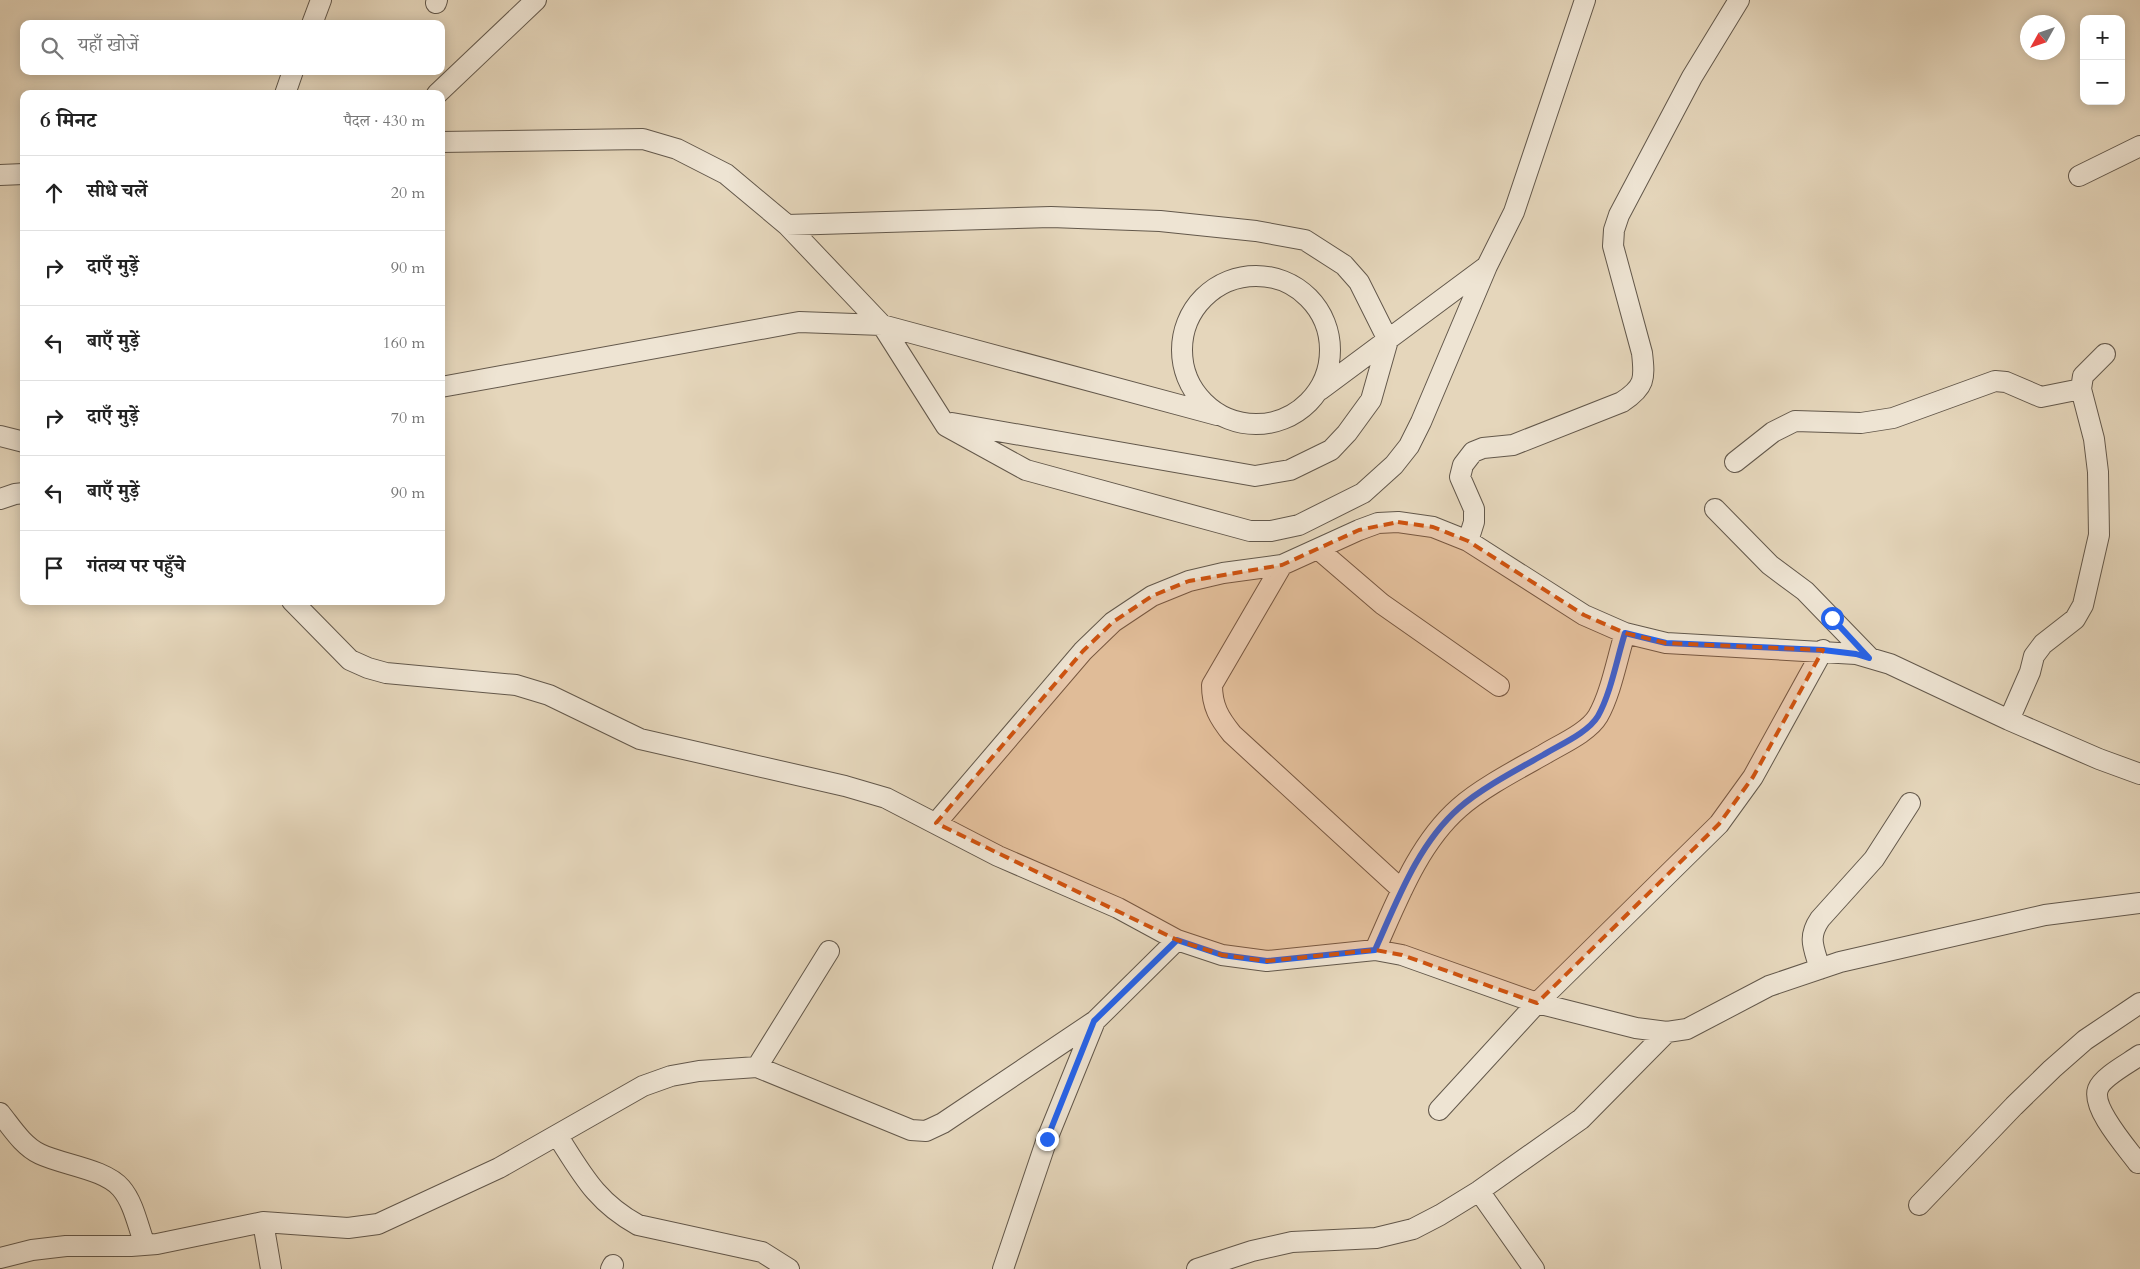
<!DOCTYPE html>
<html lang="hi">
<meta charset="utf-8">
<style>
body{margin:0;font-family:Cardo,"Noto Serif Devanagari",serif;background:#f2f2f2;color:#222}
.controls{position:absolute;right:15px;top:15px;display:grid;overflow:hidden;border-radius:10px;box-shadow:0 2px 12px #0003}
.controls button{width:45px;height:45px;display:grid;place-items:center;padding:0;border:0;border-bottom:1px solid #e0e0e0;background:#fff;color:#222;font:25px sans-serif}
.compass{position:absolute;left:2020px;top:15px;width:45px;height:45px;border-radius:50%;background:#fff;box-shadow:0 2px 12px #0003;rotate:230deg}
.stop{position:absolute;width:15px;height:15px;margin:-11px;border:4px solid #2563eb;border-radius:50%;background:#fff}
.stop.end{background:#2563eb;border-color:#fff;box-shadow:0 1px 5px #0008}
.list{margin:0;padding:0;list-style:none}
h2{display:flex;justify-content:space-between;align-items:center;height:65px;margin:0;padding:0 20px;font-size:21px}
h2 small{font-size:16px;font-weight:400;color:#767676}
.list li{display:grid;grid-template-columns:32px 1fr auto;gap:15px;align-items:center;box-sizing:border-box;height:75px;padding:0 20px;border-top:1px solid #e0e0e0}
.list b{display:block;font-size:19px;white-space:nowrap}
.list em{font-size:16px;font-style:normal;color:#767676}
.icon{flex:none;width:28px;height:28px;fill:none;stroke:currentColor;stroke-width:2;stroke-linecap:round;stroke-linejoin:round}
.map{position:relative;flex:none;width:2140px;height:1269px;overflow:hidden}
.search{position:absolute;background:#fff;box-shadow:0 2px 12px #0003;left:20px;top:20px;width:425px;height:55px;display:flex;align-items:center;gap:12px;box-sizing:border-box;padding:0 18px;border-radius:10px;color:#767676;font-size:19px}
.panel{position:absolute;background:#fff;box-shadow:0 2px 12px #0003;left:20px;top:90px;width:425px;height:515px;border-radius:10px}
.map>svg:first-child{display:block}
.lines{fill:none;stroke-linecap:round;stroke-linejoin:round}
.minor-casing{stroke:#63584b;stroke-width:22}
.minor{stroke:#eee4d3;stroke-width:20}
.route{stroke:#2563eb;stroke-width:6}
.marked{fill:#ce5310;fill-opacity:0.2;stroke:#ce5310;stroke-width:4;stroke-dasharray:10 6;stroke-linejoin:round}
</style>
<div class="map">
<svg width="2140" height="1269" viewBox="0 0 2140 1269">
<rect width="100%" height="100%" fill="#e5d6bb"/>
<filter id="stains"><feTurbulence type="fractalNoise" baseFrequency=".004" numOctaves="4"/><feColorMatrix values="0 0 0 0 .2 0 0 0 0 .09 0 0 0 0 .02 0 0 0 .5 -.17"/></filter>
<radialGradient id="worn" r=".72"><stop offset=".6" stop-color="#630" stop-opacity="0"/><stop offset="1" stop-color="#630" stop-opacity=".3"/></radialGradient>
<g class="lines">
<g class="minor-casing">
<path id="minor" d="M436,3L437,0
M312,24L321,0
M285,94L293,71
M437,94L536,0
M441,142L643,139L677,149L726,174L787,225L882,325L946,426L1026,470L1250,531H1271L1299,525L1363,493L1394,465L1409,446L1421,422L1487,266
M0,175L24,174
M2079,176L2140,146
M787,225L1051,217L1160,221L1256,231L1305,240L1344,265L1359,282L1388,340L1371,400L1347,433L1331,450L1290,470L1255,476L952,423
M1182 350a74 74 0 1 1 148 0a74 74 0 1 1-148 0Z
M441,387L799,322L882,325L1217,415
M1320,390L1487,266L1514,212L1585,0
M0,436L24,442
M1735,462L1773,432L1795,421L1861,423L1893,418L1995,381L2006,382L2041,397L2081,389
M0,499L15,494L24,493
M1715,509L1770,565L1805,591L1869,657
M1468,541L1474,522V509L1460,477L1463,465L1473,452L1483,448L1513,445L1622,402C1645,387 1645,379 1642,353L1613,246L1614,230L1619,215L1692,77L1739,0
M1318,549L1382,604L1499,686
M1282,565L1212,685C1212,706 1219,718 1232,734L1402,890
M292,601L350,660L368,668L386,673L516,685L549,695L640,739L845,786L886,798L998,856L1118,908L1177,940L1222,955L1267,961L1375,950L1402,955L1537,1003L1636,1028L1667,1032L1687,1029L1769,986L1840,962L2045,915L2140,903
M2009,720L2030,672L2034,656L2043,644L2075,619L2083,605L2099,535L2098,472L2094,439L2081,389L2083,376L2105,354
M936,823L1083,651L1113,622L1152,596L1189,581L1223,573L1282,565L1359,530L1378,523L1398,522L1433,527L1468,541L1584,615L1625,633L1666,643L1856,654L1890,664L2009,720L2099,759L2140,774
M1375,950C1397,901 1418,844 1459,808C1480,789 1518,769 1543,755C1559,745 1588,733 1598,716C1611,693 1617,659 1625,633
M829,951L757,1067L911,1130L926,1131L943,1123L1095,1021L1177,940
M1820,969C1814,948 1807,938 1820,919L1874,859L1910,803
M1439,1110L1537,1003L1719,824L1753,777L1823,650
M0,1113C12,1128 23,1146 40,1154C63,1165 105,1169 121,1188C134,1203 138,1227 145,1245
M557,1135C582,1174 596,1202 638,1225L762,1252L789,1269
M2138,1163C2127,1148 2091,1108 2098,1089C2102,1077 2129,1063 2140,1055
M1479,1191L1534,1269
M1919,1205L2014,1106L2052,1069L2085,1040L2140,1003
M263,1222L271,1269
M0,1258L32,1250L66,1246H131L157,1244L263,1222L348,1228L378,1224L499,1168L643,1086L671,1076L699,1071L757,1067
M611,1269L613,1265
M1003,1269L1047,1139L1095,1021
M1197,1269L1252,1251L1292,1242L1376,1238L1413,1229L1440,1215L1479,1191L1581,1119L1667,1032"/>
</g>
<use href="#minor" class="minor"/>
</g>
<g class="lines">
<path class="route" d="M1047,1139L1094,1021L1177,940L1222,955L1267,961L1375,950C1397,901 1418,844 1459,808C1480,789 1518,769 1543,755C1559,745 1588,733 1598,716C1611,693 1617,658 1625,633L1666,643L1823,650L1856,654L1869,658L1832,618"/>
</g>
<path class="marked" d="M1398,522L1433,527L1468,541L1584,615L1625,633L1666,643L1823,650L1753,777L1719,824L1537,1003L1402,955L1375,950L1267,961L1222,955L1177,940L936,823L1083,651L1113,622L1152,596L1189,581L1282,565L1359,530Z"/>
<rect width="100%" height="100%" filter="url(#stains)"/>
<rect width="100%" height="100%" fill="url(#worn)"/>
</svg>
<div class="controls">
<button>+</button>
<button>−</button>
</div>
<svg class="compass" viewBox="-18 -18 36 36"><path d="M0-13l5 13h-10z" fill="#e53935"/><path d="M0 13l5-13h-10z" fill="#767676"/></svg>
<div class="stop" style="left:1832px;top:618px"></div>
<div class="stop end" style="left:1047px;top:1139px"></div>
<div class="search"><svg class="icon" aria-label="search" viewBox="0 0 24 24"><circle cx="10" cy="10" r="6"/><path d="M15 15l6 6"/></svg>यहाँ खोजें</div>
<section class="panel">
<h2>6 मिनट<small>पैदल · 430 m</small></h2>
<ul class="list">
<li><svg class="icon" aria-label="ahead" viewBox="0 0 24 24"><path d="M12 20V5M6 11l6-6 6 6"/></svg><div><b>सीधे चलें</b></div><em>20 m</em></li>
<li><svg class="icon" aria-label="right" viewBox="0 0 24 24"><path d="M7 20v-9h11M14 6l5 5-5 5"/></svg><div><b>दाएँ मुड़ें</b></div><em>90 m</em></li>
<li><svg class="icon" aria-label="left" viewBox="0 0 24 24"><path d="M17 20v-9H6M10 6l-5 5 5 5"/></svg><div><b>बाएँ मुड़ें</b></div><em>160 m</em></li>
<li><svg class="icon" aria-label="right" viewBox="0 0 24 24"><path d="M7 20v-9h11M14 6l5 5-5 5"/></svg><div><b>दाएँ मुड़ें</b></div><em>70 m</em></li>
<li><svg class="icon" aria-label="left" viewBox="0 0 24 24"><path d="M17 20v-9H6M10 6l-5 5 5 5"/></svg><div><b>बाएँ मुड़ें</b></div><em>90 m</em></li>
<li><svg class="icon" aria-label="arrive" viewBox="0 0 24 24"><path d="M6 21V4h12l-3 4 3 4H6"/></svg><div><b>गंतव्य पर पहुँचे</b></div></li>
</ul>
</section>
</div>
